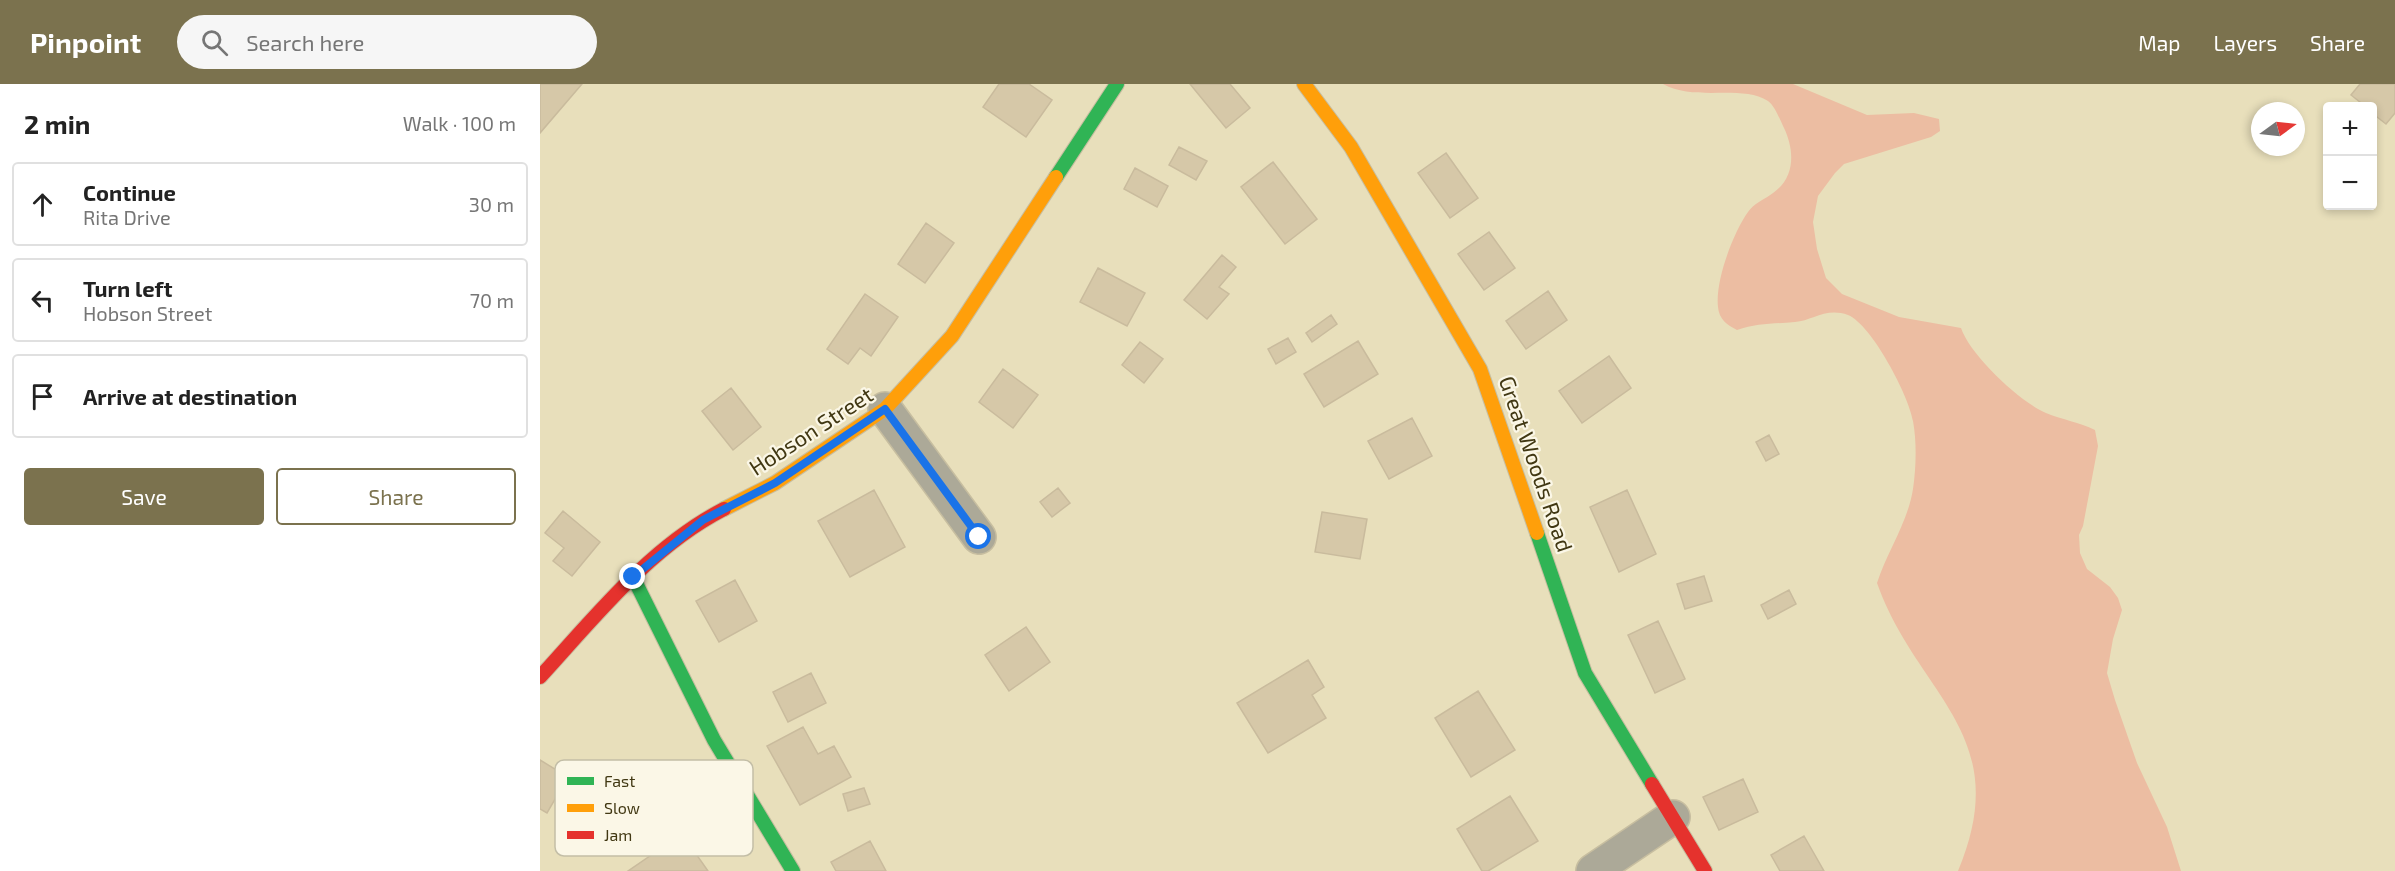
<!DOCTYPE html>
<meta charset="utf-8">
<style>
body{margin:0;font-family:"Exo 2",sans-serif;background:#f6f6f6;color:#222}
.controls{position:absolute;right:18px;top:18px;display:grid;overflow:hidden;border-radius:6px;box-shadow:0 3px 9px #0003}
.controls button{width:54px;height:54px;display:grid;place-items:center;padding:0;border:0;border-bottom:2px solid #e0e0e0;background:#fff;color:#222;font:30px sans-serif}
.compass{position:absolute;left:1711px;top:18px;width:54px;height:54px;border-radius:50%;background:#fff;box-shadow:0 3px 9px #0003;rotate:75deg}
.stop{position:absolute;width:18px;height:18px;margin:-14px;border:4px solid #1a73e8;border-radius:50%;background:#fff}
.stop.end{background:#1a73e8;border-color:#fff;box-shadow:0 2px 6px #0008}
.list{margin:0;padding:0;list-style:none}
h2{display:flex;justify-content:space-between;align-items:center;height:78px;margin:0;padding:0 24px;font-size:26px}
h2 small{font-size:20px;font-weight:400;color:#767676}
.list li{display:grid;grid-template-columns:39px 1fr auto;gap:18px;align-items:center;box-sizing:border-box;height:84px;margin:0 12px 12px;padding:0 12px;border:2px solid #e0e0e0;border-radius:6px}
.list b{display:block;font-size:22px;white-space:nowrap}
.list p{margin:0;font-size:20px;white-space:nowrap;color:#767676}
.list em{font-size:20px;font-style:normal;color:#767676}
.actions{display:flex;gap:12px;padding:18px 24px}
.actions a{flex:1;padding:14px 0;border:2px solid #7b724e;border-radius:6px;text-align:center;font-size:21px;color:#7b724e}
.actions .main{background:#7b724e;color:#fff}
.icon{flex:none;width:33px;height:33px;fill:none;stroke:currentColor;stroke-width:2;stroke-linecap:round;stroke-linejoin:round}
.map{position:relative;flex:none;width:1855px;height:787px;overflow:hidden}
header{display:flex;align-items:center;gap:36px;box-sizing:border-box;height:84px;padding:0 30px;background:#7b724e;color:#fff}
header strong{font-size:28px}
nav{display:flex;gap:33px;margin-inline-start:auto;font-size:21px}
.search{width:420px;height:54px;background:#f6f6f6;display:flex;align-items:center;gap:15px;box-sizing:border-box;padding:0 21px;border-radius:33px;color:#767676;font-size:22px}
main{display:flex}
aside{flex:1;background:#fff}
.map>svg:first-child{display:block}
.green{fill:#ecbda2}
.building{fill:#d6c8a8;stroke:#c9bb9d;stroke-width:1.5}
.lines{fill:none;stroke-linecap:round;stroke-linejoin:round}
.street-casing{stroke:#c7bea0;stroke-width:36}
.fast-casing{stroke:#c7bea0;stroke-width:16}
.slow-casing{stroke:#c7bea0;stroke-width:16}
.jam-casing{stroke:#c7bea0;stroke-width:16}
.street{stroke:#aca998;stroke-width:33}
.fast{stroke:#30b455;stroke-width:14}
.slow{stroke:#ff9f0a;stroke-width:14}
.jam{stroke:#e5322d;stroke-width:14}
.route{stroke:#1a73e8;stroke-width:8}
.labels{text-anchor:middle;stroke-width:4.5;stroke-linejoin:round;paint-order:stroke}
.street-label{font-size:22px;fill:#413813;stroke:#fbf7e7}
.key{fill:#fbf7e7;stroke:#c3bea7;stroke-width:1.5}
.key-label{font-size:16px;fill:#413813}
</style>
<header>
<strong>Pinpoint</strong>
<div class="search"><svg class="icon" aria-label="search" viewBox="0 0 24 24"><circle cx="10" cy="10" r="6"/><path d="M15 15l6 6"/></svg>Search here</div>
<nav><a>Map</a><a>Layers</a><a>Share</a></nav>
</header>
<main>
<aside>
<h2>2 min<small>Walk · 100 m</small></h2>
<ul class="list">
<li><svg class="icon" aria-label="ahead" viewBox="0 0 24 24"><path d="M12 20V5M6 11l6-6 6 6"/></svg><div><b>Continue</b><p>Rita Drive</p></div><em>30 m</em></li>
<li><svg class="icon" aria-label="left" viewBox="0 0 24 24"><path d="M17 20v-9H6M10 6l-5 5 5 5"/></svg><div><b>Turn left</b><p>Hobson Street</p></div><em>70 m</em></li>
<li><svg class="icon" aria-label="arrive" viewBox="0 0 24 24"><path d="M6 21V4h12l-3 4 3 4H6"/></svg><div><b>Arrive at destination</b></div></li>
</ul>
<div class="actions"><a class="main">Save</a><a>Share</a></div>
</aside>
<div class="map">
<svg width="1855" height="787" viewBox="0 0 1855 787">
<rect width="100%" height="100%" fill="#e8dfbb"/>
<path class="green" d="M1123,0H1253L1327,31L1374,29L1399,35L1400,47L1391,53L1304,80L1295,89L1278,112L1273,138L1277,165L1286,194L1302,210L1359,233L1421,244C1430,271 1480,318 1506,329C1523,336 1539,338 1555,346L1558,362L1543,442L1539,451L1540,469L1547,485L1570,503L1578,514L1582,526L1573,555L1567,589L1575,616L1597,679L1627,743L1641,787H1418C1476,649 1377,612 1337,499C1347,468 1368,438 1373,405C1376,384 1377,359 1373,337C1369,312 1332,241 1308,231C1286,223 1272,237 1255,238C1234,240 1217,239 1197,246C1187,241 1179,235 1178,223C1175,197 1193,149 1208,128C1213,120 1225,115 1233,109C1255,94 1255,67 1244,44C1240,36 1235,22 1228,17C1201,0 1155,18 1123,0Z"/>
<path class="building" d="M0,0H42L0,49Z
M459,0H489L512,16L486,53L443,23Z
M650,0H690L710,24L686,44Z
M1820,0H1855V29L1846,40L1832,29V22H1825L1811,11Z
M639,63L667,77L656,96L629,81Z
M906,69L938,114L910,134L878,89Z
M733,78L777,135L745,160L701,103Z
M595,84L628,102L617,123L584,105Z
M386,139L414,159L385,199L358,180Z
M949,148L975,184L944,206L918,170Z
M682,171L696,183L679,203L689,210L667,235L644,216Z
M558,184L605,209L587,242L540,218Z
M1008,207L1027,236L986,265L966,237Z
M325,210L358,233L331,272L320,264L308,280L287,265Z
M791,231L797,240L772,258L766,249Z
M748,254L756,268L736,280L728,265Z
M818,257L838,290L784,323L764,290Z
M600,258L623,275L604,299L582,281Z
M1069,272L1091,304L1042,339L1019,307Z
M463,285L498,311L473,344L439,318Z
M191,304L221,343L193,366L162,327Z
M872,334L892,372L849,395L828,357Z
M1229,351L1239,370L1226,377L1216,358Z
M518,404L530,419L512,433L500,418Z
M334,406L365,463L310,493L278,437Z
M1087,406L1116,470L1079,488L1050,423Z
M23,427L60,458L32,492L13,477L24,464L5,449Z
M782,428L827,435L820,475L775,468Z
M1164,492L1172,517L1145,525L1137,500Z
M195,496L217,537L179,558L156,517Z
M1249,506L1256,520L1228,535L1221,521Z
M1118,537L1145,595L1115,609L1088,551Z
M486,543L510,578L469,607L445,571Z
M768,576L784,603L772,611L786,634L728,669L697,619Z
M271,589L286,619L248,638L233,608Z
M938,607L975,666L931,693L895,634Z
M263,643L278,670L294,662L311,693L260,721L227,662Z
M0,676L28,693L7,729L0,725Z
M1203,695L1218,728L1179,746L1163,713Z
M324,704L330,720L308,727L303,710Z
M970,712L998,757L948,787H942L917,745Z
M142,750L168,787H88Z
M1264,752L1284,787H1240L1231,771Z
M330,757L346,787H296L291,778Z"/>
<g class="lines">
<g class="street-casing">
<path id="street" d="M345,325L439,453
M1053,787L1133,733"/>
</g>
<g class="fast-casing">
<path id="fast" d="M516,93L577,0
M997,449L1045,589L1112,700
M93,493L174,656L253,787"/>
</g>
<g class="slow-casing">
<path id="slow" d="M764,0L811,63L940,285L997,449
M184,425L235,399L345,325L412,252L516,93"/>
</g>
<g class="jam-casing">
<path id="jam" d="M0,593C55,533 110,463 184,425
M1112,700L1165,787"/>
</g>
<use href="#street" class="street"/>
<use href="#fast" class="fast"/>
<use href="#slow" class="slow"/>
<use href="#jam" class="jam"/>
</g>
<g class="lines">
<path class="route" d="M93,493L163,436L235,399L345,325L439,453"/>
</g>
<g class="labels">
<g class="street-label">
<text transform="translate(271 347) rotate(-33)" y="8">Hobson Street</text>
<text transform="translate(996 380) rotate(71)" y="8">Great Woods Road</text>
</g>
</g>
<rect x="15" y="676" width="198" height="96" rx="9" class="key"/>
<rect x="27" y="693" width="27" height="8" fill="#30b455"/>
<rect x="27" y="720" width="27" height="8" fill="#ff9f0a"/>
<rect x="27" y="747" width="27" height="8" fill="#e5322d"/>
<g class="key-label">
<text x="64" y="703">Fast</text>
<text x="64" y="730">Slow</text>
<text x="64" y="757">Jam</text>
</g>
</svg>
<div class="controls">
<button>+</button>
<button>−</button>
</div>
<svg class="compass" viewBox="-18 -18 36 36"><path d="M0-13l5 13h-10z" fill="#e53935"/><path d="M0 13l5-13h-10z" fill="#767676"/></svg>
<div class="stop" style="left:439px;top:453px"></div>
<div class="stop end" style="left:93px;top:493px"></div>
</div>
</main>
